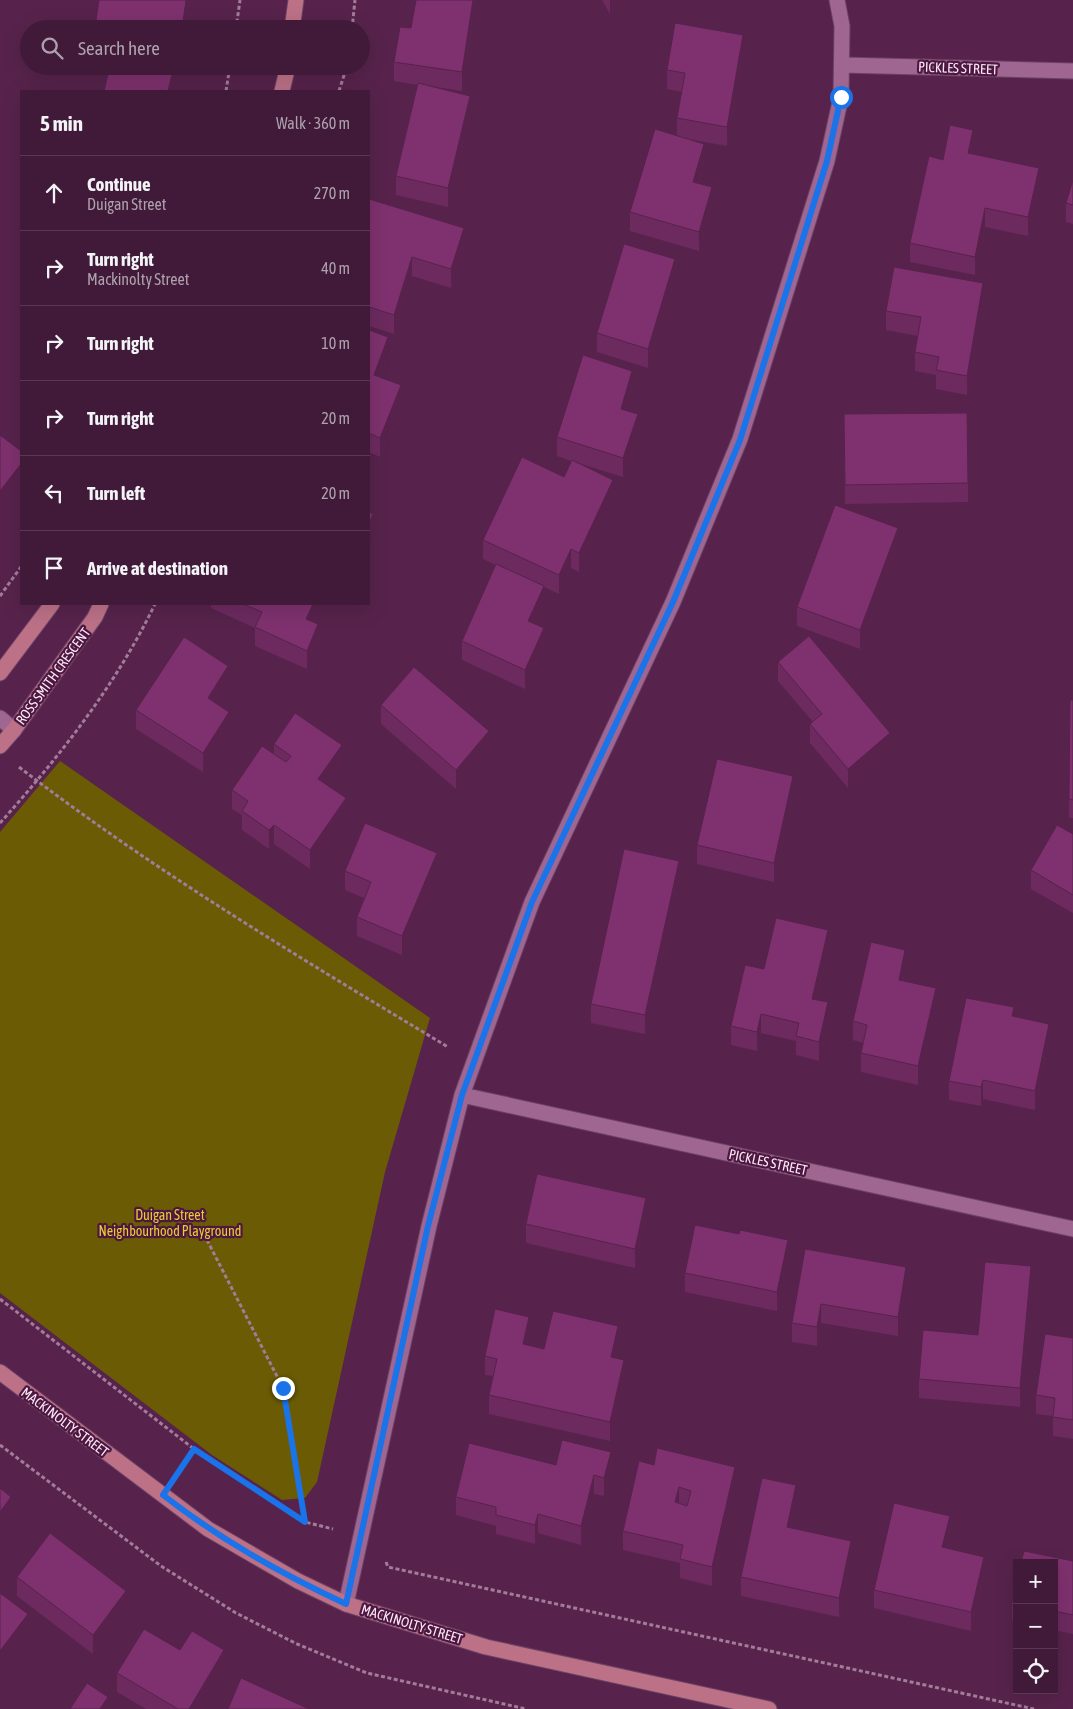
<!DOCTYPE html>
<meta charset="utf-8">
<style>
body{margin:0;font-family:"Asap Condensed",sans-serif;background:#4c2744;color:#f1f3f6}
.controls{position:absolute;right:15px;bottom:15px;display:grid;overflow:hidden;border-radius:0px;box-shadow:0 5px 20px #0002}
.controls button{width:45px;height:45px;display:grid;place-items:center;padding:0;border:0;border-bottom:1px solid #5a3853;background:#411a39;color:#f1f3f6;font:25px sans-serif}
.stop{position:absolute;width:15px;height:15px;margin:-11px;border:4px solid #1a73e8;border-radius:50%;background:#fff}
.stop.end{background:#1a73e8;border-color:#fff;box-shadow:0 1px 5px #0008}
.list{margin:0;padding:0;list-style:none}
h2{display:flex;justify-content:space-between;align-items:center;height:65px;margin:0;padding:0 20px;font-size:21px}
h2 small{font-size:16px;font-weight:400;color:#aea1ae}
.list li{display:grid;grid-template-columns:32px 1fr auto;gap:15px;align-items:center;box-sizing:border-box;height:75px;padding:0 20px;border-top:1px solid #5a3853}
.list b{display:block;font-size:19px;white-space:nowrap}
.list p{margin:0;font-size:16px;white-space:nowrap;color:#aea1ae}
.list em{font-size:16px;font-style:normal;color:#aea1ae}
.icon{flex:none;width:28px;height:28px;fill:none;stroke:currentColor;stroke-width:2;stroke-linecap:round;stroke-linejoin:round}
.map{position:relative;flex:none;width:1073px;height:1709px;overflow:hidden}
.search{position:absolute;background:#411a39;box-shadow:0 5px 20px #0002;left:20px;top:20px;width:350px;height:55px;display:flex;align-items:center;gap:12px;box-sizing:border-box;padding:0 18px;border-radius:28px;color:#aea1ae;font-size:19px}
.panel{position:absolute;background:#411a39;box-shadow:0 5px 20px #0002;left:20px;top:90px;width:350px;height:515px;border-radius:0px}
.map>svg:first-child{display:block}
.green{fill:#6b5b05}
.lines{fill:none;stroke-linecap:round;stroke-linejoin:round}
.street-casing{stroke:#6c4265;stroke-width:17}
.secondary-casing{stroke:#6c4265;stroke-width:17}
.path{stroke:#a27c99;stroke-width:3;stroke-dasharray:4 2.5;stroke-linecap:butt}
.street{stroke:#a06692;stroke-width:15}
.secondary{stroke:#bc7187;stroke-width:15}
.wall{fill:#6c2a5f}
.shaded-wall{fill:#58224d}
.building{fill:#7e316e;stroke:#58224d;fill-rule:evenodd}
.route{stroke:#1a73e8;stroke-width:6}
.labels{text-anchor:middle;stroke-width:4.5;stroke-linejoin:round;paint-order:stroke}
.street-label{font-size:14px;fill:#fce8f6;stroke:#4c1841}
.park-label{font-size:14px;fill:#ebcb33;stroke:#4c1841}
</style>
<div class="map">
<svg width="1073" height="1709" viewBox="0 0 1073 1709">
<rect width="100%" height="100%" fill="#57234c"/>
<path class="green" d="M60,761L430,1018L385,1172L317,1482L305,1498L282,1500L212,1455L0,1293V832Z"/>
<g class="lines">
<g class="street-casing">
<path id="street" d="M843,65L1073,71
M0,718L14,730
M462,1095L1073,1229
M346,1604L429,1226L462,1095L532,902L673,602L740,439L827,161L841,97L842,26L837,0"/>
</g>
<g class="secondary-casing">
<path id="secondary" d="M292,29L296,0
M282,91L288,66
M0,673L52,604
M0,746L14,730L95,617L101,604
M0,1372L208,1529L298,1581L346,1604L486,1647L769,1709"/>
</g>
<path class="path" d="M236,29L240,0
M352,29L355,0
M226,91L230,66
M339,91L347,66
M0,596L21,567
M19,767C154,871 302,959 448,1047
M0,823C60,756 116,685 155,604
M207,1240L283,1388L305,1521
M0,1299L194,1449
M0,1445L161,1566L236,1613L297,1644L367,1673L526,1709
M178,1472L194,1449L305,1522L333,1529
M386,1562L388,1567L1034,1709"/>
<use href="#street" class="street"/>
<use href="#secondary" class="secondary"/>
</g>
<path class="wall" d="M416,0H475L462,91L430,86L470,115L448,207L396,195V176L418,85L394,81V62L411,28Z
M602,0H633L610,14Z
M743,54L727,146L688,139L704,162L698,183L712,206L699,251L630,231V212L677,136V118L682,92L667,89V70Z
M973,149L972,154L1039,187L1028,236L985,227L975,275L910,262V243L943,160Z
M1073,180V224L1066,222V203Z
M369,199L464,247L451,288L412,276L394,334L369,326Z
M675,278L648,368L597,352V333Z
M983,301L967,395L936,389V375L915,371V352L918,336L886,330V311Z
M369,330L388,356L380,378L401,404L380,457L369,452Z
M632,390L626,410L638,433L623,477L575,462L613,499L579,572L571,568L559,594L544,587V605L535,624L544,647L525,689L462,660V641L496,565L483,559V540L564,477L571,461L557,456V437Z
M844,414L968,483V502L845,504Z
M898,547L860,649L797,626V607Z
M211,604H322L314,622L318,643L307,669L255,646V628L211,608Z
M778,662L890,752L848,788L810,743V724L813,722L778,681Z
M228,685L216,704L229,731L203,772L136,729V710Z
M1070,700H1073V818H1069Z
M381,705L489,750L456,789L381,724Z
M274,744L342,764L327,785L346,817L310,869L274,844L269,849L242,830V815L232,809V790L274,754Z
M793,795L774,882L697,864V845Z
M1073,834V913L1031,889V870Z
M345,871L437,872L402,955L357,936V917L364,898L345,890Z
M679,879L645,1034L591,1023V1004Z
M828,949L816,1000L828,1021L819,1061L796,1055V1041L761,1033L757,1051L731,1045V1026L764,969Z
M905,969L903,981L936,1007L918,1085L861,1072V1053L863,1043L853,1040V1021Z
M1014,1016L1049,1042L1035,1110L983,1099L981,1106L949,1100V1081Z
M646,1217L635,1268L526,1243V1224Z
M739,1234L788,1259L777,1311L685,1292V1273Z
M805,1249L906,1285L898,1336L821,1323L817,1346L792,1342V1323Z
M1031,1285L1020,1407L919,1398V1379L978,1335Z
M529,1336L527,1345L544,1349L618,1344L615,1358L624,1379L610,1441L489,1414V1395L493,1376L485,1375V1356Z
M1073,1338V1439L1053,1436V1416L1036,1414V1395Z
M639,1461L735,1486L712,1586L680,1578V1563L623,1550V1531Z
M556,1465L611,1470L604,1496L594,1494L581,1545L538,1533L535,1544L496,1534V1526L456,1515V1497Z
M796,1504L791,1528L851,1560L839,1617L741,1596V1577Z
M950,1535L947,1548L984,1575L971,1631L874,1608V1590Z
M1073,1561V1634L1054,1630V1563Z
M17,1577L126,1610L93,1654L17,1596Z
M1017,1582V1622L1012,1621V1602Z
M180,1650L224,1669L201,1709H146L117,1692V1673Z"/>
<path class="shaded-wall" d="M186,0H187V14L185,29H182Z
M473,0H475L462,91V72Z
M610,0H633L610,14Z
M743,35V54L727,146V127Z
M174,66H176V79L173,91H168Z
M470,96V115L448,207V188Z
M973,130V149L968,172V153Z
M704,144V162L693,201V182Z
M1039,168V187L1028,236V217Z
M712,187V206L699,251V232Z
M985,208V227L975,275V257Z
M464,228V247L451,288V269Z
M412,257V276L394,334V315Z
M675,259V278L648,368V349Z
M983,283V301L967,395V376Z
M388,337V356L374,394V375Z
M632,371V390L621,428V409Z
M401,385V404L380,457V438Z
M638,414V433L623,477V458Z
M21,464V483L0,510V491Z
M613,480V499L579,572V553Z
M373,514V533L369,543V524Z
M898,528V547L860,649V630Z
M571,549V568L559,594V575Z
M544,586V605L528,640V621Z
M313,604H322L306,638V619Z
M318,624V643L307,669V651Z
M544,628V647L525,689V670Z
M228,666V685L208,717V698Z
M229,712V731L203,772V753Z
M489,731V750L456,789V770Z
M890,733V752L848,788V769Z
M342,745V764L318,798V779Z
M793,776V795L774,882V863Z
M346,798V817L310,869V850Z
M274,825V844L269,849V830Z
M437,853V872L402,955V936Z
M679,861V879L645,1034V1015Z
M828,930V949L812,1017V999Z
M905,950V969L899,999V980Z
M936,988V1007L918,1085V1066Z
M828,1002V1021L819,1061V1042Z
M761,1014V1033L757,1051V1032Z
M1049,1024V1042L1035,1110V1091Z
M983,1080V1099L981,1106V1087Z
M646,1198V1217L635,1268V1249Z
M788,1240V1259L777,1311V1292Z
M1031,1266V1285L1020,1407V1388Z
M906,1267V1285L898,1336V1317Z
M821,1304V1323L817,1346V1327Z
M529,1317V1336L523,1363V1344Z
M618,1326V1344L611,1376V1357Z
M624,1360V1379L610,1441V1422Z
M611,1452V1470L604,1496V1478Z
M735,1467V1486L712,1586V1567Z
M594,1475V1494L581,1545V1526Z
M796,1485V1504L787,1546V1527Z
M679,1487V1506L675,1502Z
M11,1497V1515L0,1530V1512Z
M538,1514V1533L535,1544V1525Z
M950,1516V1535L942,1566V1547Z
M851,1541V1560L839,1617V1598Z
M984,1557V1575L971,1631V1612Z
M126,1591V1610L93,1654V1635Z
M28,1614V1624L0,1661V1651Z
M224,1650V1669L201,1709H189Z
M108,1697V1706L106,1709H100Z"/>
<path class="building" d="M99,0H186L182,29H106L95,27Z
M416,0H473L462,72L394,62L400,27L411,28Z
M675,23L743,35L727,127L677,118L685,73L667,70Z
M110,66H174L168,91L161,90L160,91H104Z
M418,83L470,96L448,188L396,176Z
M950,125L973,130L968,153L1039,168L1028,217L985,208L975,257L910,243L929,156L943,160Z
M655,129L704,144L693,182L712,187L699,232L630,212Z
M1073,180V205L1066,203Z
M369,199L464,228L451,269L412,257L394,315L369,307Z
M624,244L675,259L648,349L597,333Z
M894,267L983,283L967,376L936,370L939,357L915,352L921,317L886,311Z
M369,330L388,337L374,375L401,385L380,438L369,433Z
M583,355L632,371L621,409L638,414L623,458L557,437Z
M967,413L968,483L845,485L844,414Z
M0,435L21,451V464L0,491Z
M522,457L564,477L572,460L613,480L579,553L571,549L559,575L483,540Z
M835,505L898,528L860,630L797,607Z
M369,512L373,514L369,524Z
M496,564L544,586L528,621L544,628L525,670L462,641Z
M243,604H313L306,619L318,624L307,651L255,627L262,612Z
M809,636L890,733L848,769L810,724L822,714L778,662Z
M184,637L228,666L208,698L229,712L203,753L136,710Z
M414,667L489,731L456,770L381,705Z
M1070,700H1073V800L1069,799Z
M295,713L342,745L318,779L346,798L310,850L274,825L269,830L242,811L248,801L232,790L262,746L286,762L291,756L274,744Z
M717,759L793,776L774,863L697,845Z
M365,823L437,853L402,936L357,917L371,882L345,871Z
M1057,825L1073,834V895L1031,870Z
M624,849L679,861L645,1015L591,1004Z
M776,918L828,930L812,999L828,1002L819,1042L796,1036L799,1023L761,1014L757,1032L731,1026L745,965L764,969Z
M871,942L905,950L899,980L936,988L918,1066L861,1053L867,1025L853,1021Z
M966,998L1014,1007L1012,1016L1049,1024L1035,1091L983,1080L981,1087L949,1081Z
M537,1174L646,1198L635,1249L526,1224Z
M695,1225L739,1234L740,1230L788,1240L777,1292L685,1273Z
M805,1249L906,1267L898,1317L821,1304L817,1327L792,1323Z
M985,1262L1031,1266L1020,1388L919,1379L923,1330L978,1335Z
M495,1309L529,1317L523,1344L544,1349L553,1311L618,1326L611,1357L624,1360L610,1422L489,1395L497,1359L485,1356Z
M1045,1334L1073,1338V1420L1053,1417L1055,1398L1036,1395Z
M562,1440L611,1452L604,1478L594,1475L581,1526L538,1514L535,1525L496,1515V1507L456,1497L469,1443L556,1465Z
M657,1448L735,1467L712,1567L680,1559L683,1545L623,1531L639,1461L654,1465ZM679,1487L691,1491L687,1506L675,1502Z
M762,1478L796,1485L787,1527L851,1541L839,1598L741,1577Z
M0,1488L11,1497L0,1512Z
M894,1503L950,1516L942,1547L984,1557L971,1612L874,1590Z
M50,1533L126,1591L93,1635L17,1577Z
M1024,1551L1073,1561V1615L1054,1611V1563H1021Z
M1017,1582V1603L1012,1602Z
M0,1593L28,1614L0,1651Z
M144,1629L180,1650L192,1631L224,1650L189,1709H178L117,1673Z
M241,1678L309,1709H228Z
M87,1683L108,1697L100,1709H70Z"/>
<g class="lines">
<path class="route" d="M283,1388L305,1522L194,1449L163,1495C221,1540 280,1573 346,1604L428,1226L462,1095L532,902L673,602L740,440L827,161L841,97"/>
</g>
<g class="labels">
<g class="street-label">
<text transform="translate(958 68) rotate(2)" y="5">PICKLES STREET</text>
<text transform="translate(53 676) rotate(-54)" y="5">ROSS SMITH CRESCENT</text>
<text transform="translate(768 1162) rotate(12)" y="5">PICKLES STREET</text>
<text transform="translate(65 1422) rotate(37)" y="5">MACKINOLTY STREET</text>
<text transform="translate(412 1624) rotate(17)" y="5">MACKINOLTY STREET</text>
</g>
<g class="park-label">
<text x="170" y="1220">Duigan Street<tspan x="170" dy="16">Neighbourhood Playground</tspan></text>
</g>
</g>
</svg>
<div class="controls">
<button>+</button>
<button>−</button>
<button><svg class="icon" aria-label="locate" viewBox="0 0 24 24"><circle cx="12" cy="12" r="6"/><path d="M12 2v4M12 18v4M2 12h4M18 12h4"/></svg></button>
</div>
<div class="stop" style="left:841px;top:97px"></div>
<div class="stop end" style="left:283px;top:1388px"></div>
<div class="search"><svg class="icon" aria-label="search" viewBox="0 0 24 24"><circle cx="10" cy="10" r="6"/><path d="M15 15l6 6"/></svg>Search here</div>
<section class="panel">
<h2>5 min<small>Walk · 360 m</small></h2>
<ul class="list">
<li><svg class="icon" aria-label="ahead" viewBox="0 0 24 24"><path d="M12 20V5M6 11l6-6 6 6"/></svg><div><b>Continue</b><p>Duigan Street</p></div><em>270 m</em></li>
<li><svg class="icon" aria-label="right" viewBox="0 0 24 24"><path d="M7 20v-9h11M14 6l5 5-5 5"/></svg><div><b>Turn right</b><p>Mackinolty Street</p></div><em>40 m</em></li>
<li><svg class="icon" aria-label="right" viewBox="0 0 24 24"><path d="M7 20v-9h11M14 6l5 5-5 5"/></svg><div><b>Turn right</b></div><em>10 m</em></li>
<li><svg class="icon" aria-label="right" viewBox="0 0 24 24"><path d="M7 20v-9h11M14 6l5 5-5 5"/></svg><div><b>Turn right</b></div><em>20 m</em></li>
<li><svg class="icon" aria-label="left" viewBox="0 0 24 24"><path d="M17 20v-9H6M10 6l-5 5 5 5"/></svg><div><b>Turn left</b></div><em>20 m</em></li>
<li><svg class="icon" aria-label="arrive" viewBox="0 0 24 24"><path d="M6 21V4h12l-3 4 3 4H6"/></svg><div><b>Arrive at destination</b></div></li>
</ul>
</section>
</div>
